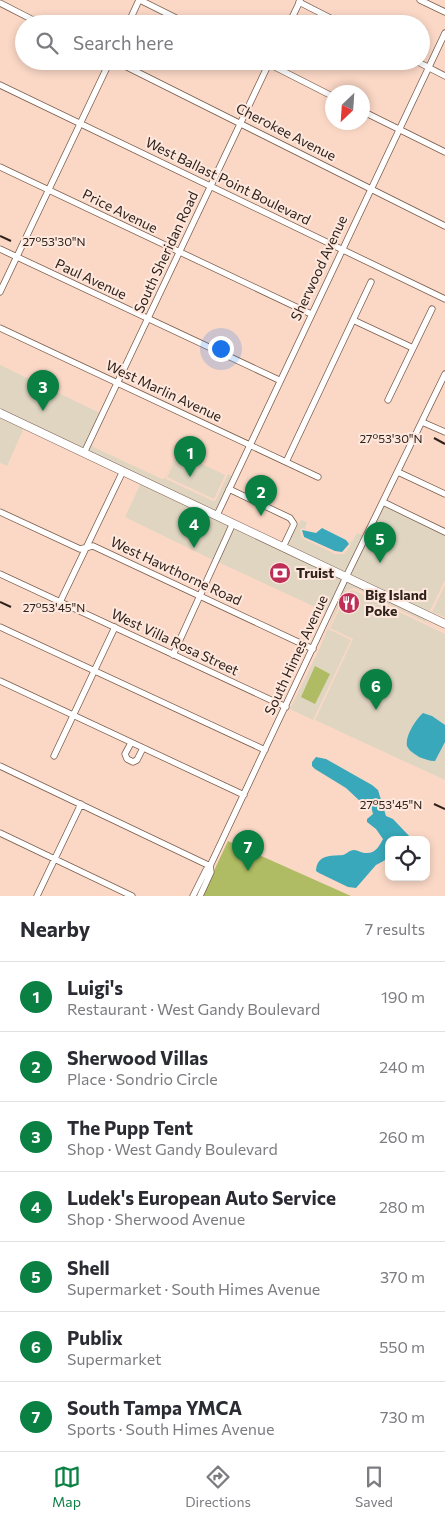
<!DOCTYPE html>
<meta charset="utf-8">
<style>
body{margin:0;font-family:Commissioner,sans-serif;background:#f2f2f3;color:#2b2b33}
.controls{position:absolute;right:15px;bottom:15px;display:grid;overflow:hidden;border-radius:10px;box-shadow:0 2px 8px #0003}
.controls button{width:45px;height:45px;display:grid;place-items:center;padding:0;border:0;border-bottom:1px solid #e1e1e2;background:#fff;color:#2b2b33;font:25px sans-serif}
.compass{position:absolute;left:325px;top:85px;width:45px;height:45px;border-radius:50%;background:#fff;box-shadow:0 2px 8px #0003;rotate:205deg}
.you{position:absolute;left:220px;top:348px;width:18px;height:18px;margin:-12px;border:4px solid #fff;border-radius:50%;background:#1a73e8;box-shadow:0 0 0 8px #1a73e833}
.badge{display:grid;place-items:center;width:32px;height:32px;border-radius:50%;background:#0b8043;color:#fff;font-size:16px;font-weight:700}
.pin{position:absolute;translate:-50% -41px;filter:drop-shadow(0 1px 2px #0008)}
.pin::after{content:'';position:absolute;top:26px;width:18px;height:15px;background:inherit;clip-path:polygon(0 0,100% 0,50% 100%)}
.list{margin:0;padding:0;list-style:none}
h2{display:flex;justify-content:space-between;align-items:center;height:65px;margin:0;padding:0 20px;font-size:21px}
h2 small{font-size:16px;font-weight:400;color:#7c7c81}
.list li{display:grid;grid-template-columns:32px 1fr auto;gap:15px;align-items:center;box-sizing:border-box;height:70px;padding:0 20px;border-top:1px solid #e1e1e2}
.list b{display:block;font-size:19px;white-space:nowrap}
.list p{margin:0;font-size:16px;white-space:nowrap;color:#7c7c81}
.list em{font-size:16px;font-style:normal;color:#7c7c81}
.icon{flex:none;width:28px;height:28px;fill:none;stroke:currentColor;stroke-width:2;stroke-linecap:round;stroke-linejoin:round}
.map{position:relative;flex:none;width:445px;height:896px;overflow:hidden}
.search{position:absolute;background:#fff;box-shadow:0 2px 8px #0003;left:15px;right:15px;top:15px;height:55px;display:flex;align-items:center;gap:12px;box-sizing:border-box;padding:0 18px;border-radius:28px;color:#7c7c81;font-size:19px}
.sheet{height:555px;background:#fff}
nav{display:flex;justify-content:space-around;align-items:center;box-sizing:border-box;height:70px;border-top:1px solid #e1e1e2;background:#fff;font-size:14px;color:#7c7c81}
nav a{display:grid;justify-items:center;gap:2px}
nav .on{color:#0b8043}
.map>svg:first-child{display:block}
.commercial{fill:#dfd5c1}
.green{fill:#afbc63}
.water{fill:#38a8ba}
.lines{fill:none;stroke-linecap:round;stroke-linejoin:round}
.minor-casing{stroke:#7b5d4d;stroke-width:7}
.major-casing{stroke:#7b5d4d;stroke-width:9}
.minor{stroke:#fff;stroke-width:5.5}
.major{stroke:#fff;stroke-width:8}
.ticks{fill:none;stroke:#2f221b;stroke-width:2}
.labels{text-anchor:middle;stroke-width:4;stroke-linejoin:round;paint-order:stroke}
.street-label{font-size:14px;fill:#2f221b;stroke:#fee8dd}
.poi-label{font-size:14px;font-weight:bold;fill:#2f221b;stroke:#fee8dd;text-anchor:start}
.ticks-label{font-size:12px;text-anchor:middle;fill:#2f221b;stroke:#fee8dd;stroke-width:4;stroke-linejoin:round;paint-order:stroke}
</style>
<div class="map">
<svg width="445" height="896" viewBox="0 0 445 896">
<rect width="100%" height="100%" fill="#fbd8c6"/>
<path class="commercial" d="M0,365L100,413L83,449L0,410Z
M105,415L106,416L92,444L93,447L162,479L165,478L178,450L179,451L166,476V479L213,501L216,500L228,474L232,476L215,512L87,451Z
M0,417L24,428L7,466L0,463Z
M179,453L225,475L214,499L167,477Z
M141,483L230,525L213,560L125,517Z
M384,506L445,535V580L430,611L428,610L427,612L350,576Z
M301,520L307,522L305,529L302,528L300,530L302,538L335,554H344L351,545L349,541L352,542L357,533L364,536L345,573L286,545Z
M234,527L343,578L326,615L314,636L326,612L218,562Z
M347,581L426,618L425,621L442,630L354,588L347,590L328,629L351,640L313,720L290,709L319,650Z
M445,585V617L432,612Z
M353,590L445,634V780L315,720L353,639L330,628L348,592Z"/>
<path class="green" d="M315,666L330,674L315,704L301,697Z
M228,841L351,896H202Z"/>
<path class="water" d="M322,528L346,540L349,544L342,552L335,551L304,537L302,530L316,533Z
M423,713L432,716L445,725V742L435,761C429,761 425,759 419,757C415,754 409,751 407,746C405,736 416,719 423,713Z
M316,757L326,759L372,785L378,790L386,816L393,819L412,839L389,840V858L376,865L356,888L348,887L319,873L316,871C317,854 331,856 343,855C347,854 349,850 354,850C358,850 361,853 365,853C375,854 379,847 383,839L376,829L367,822V819L373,814L371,806L367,802L362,803L346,788L315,769L312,766V762Z"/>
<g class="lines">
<g class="minor-casing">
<path id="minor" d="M140,0L188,24
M420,0L445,12
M299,2L342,24
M0,3L41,24
M128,24L139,0
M289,24L300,1
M115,61L445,226
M263,61L332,96
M416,61L445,76
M0,85L445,299
M362,111L445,152
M0,167L311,314
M0,249L279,380
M0,292L110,61
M353,320L413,348
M0,328L318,477
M388,400L432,309
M422,422L445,432
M84,453L270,61
M286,462L371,282
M398,472L445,494
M229,489L290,518L294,524L283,547
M383,502L445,532
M0,512L80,549L93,546L313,649
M217,515L445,33
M0,574L286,707
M60,602L123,471
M0,627L265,750
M173,655L233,523
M0,681L244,795
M131,743L125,754L127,759L133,762L137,760L143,748
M54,756L115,627
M0,766L210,866
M0,833L132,896
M37,896L81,804
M193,896L206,870L210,866L346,577L445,374
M200,896L211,872L210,866"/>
</g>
<g class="major-casing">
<path id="major" d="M0,413L445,624"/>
</g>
<use href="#minor" class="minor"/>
<use href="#major" class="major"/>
</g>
<path class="ticks" d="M0,236L11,241M434,438L445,444M0,602L11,607M434,804L445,809"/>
<defs>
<g id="bank-disc" transform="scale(1.125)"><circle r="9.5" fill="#be2f57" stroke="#fee8dd"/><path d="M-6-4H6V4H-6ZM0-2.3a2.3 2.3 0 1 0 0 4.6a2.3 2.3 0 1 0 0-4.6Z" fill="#fff"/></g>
<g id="restaurant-disc" transform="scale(1.125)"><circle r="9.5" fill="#be2f57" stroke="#fee8dd"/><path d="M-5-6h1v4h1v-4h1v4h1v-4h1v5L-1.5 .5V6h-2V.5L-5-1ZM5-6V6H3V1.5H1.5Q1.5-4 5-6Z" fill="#fff"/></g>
</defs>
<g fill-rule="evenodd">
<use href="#bank-disc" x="280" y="573"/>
<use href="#restaurant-disc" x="349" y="603"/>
</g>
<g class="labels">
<g class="street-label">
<text transform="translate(286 132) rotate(27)" y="5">Cherokee Avenue</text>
<text transform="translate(228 181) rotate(26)" y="5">West Ballast Point Boulevard</text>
<text transform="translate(120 211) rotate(26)" y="5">Price Avenue</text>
<text transform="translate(166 252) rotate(-65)" y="5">South Sheridan Road</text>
<text transform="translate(319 268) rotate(-65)" y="5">Sherwood Avenue</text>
<text transform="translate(91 279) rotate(25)" y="5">Paul Avenue</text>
<text transform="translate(164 391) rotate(25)" y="5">West Marlin Avenue</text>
<text transform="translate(176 571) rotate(25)" y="5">West Hawthorne Road</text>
<text transform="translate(175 642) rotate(25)" y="5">West Villa Rosa Street</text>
<text transform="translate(296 655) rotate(-65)" y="5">South Himes Avenue</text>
</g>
<g class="poi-label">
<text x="296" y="578">Truist</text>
<text x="365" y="600">Big Island<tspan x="365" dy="16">Poke</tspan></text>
</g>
</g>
<g class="ticks-label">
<text x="54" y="246">27°53'30"N</text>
<text x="391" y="443">27°53'30"N</text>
<text x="54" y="612">27°53'45"N</text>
<text x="391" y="809">27°53'45"N</text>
</g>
</svg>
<div class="controls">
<button><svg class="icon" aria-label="locate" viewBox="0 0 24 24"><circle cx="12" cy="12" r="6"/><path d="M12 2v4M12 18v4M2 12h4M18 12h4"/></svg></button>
</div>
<svg class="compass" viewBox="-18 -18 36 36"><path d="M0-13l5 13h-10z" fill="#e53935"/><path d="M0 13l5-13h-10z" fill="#7c7c81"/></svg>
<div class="you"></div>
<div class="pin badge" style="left:190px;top:477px">1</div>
<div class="pin badge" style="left:261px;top:516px">2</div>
<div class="pin badge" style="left:43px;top:411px">3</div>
<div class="pin badge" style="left:194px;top:548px">4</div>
<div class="pin badge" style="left:380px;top:563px">5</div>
<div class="pin badge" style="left:376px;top:710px">6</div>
<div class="pin badge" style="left:248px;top:871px">7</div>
<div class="search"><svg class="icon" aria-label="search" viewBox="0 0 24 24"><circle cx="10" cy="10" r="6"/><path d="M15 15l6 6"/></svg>Search here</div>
</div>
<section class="sheet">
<h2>Nearby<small>7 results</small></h2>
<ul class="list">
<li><span class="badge">1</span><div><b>Luigi's</b><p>Restaurant · West Gandy Boulevard</p></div><em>190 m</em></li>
<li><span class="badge">2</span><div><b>Sherwood Villas</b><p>Place · Sondrio Circle</p></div><em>240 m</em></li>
<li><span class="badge">3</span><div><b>The Pupp Tent</b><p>Shop · West Gandy Boulevard</p></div><em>260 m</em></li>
<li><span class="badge">4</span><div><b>Ludek's European Auto Service</b><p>Shop · Sherwood Avenue</p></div><em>280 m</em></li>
<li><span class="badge">5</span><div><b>Shell</b><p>Supermarket · South Himes Avenue</p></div><em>370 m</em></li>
<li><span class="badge">6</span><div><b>Publix</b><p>Supermarket</p></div><em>550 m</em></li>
<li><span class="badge">7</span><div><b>South Tampa YMCA</b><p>Sports · South Himes Avenue</p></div><em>730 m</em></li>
</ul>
</section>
<nav>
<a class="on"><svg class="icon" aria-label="map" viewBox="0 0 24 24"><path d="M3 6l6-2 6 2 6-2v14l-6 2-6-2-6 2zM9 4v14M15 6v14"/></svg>Map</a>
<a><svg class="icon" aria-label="directions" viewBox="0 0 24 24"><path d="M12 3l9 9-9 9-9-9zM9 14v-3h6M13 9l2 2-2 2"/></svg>Directions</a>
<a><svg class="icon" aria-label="saved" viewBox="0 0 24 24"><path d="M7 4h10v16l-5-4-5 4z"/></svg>Saved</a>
</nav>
